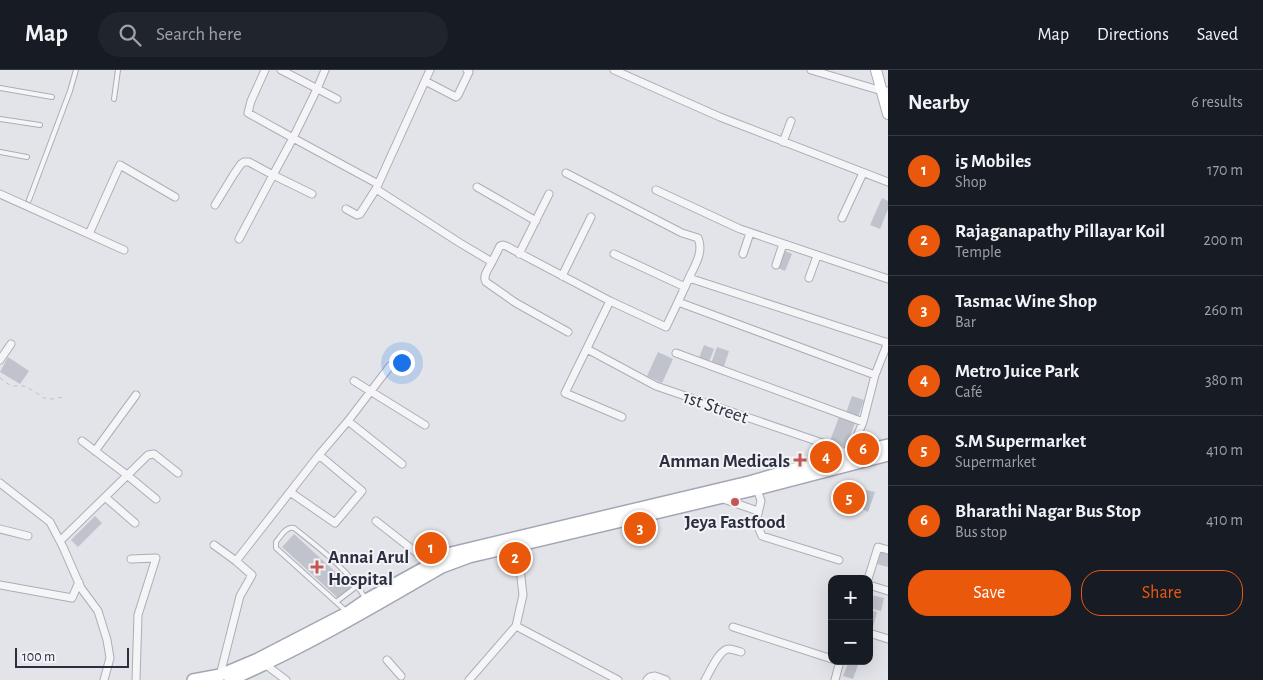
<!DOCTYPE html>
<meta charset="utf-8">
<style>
body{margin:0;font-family:"Alegreya Sans",sans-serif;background:#20242c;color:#f1f3f6}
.controls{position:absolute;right:15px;bottom:15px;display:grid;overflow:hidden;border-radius:10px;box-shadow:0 5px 20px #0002}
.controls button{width:45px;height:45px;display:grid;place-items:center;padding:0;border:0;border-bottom:1px solid #363941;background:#171b24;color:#f1f3f6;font:25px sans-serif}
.scale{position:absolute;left:15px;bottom:12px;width:114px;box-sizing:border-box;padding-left:5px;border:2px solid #2c2f40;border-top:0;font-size:14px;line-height:18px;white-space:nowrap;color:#2c2f40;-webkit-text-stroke:4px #f2f3f7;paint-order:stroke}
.you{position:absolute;left:401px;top:292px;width:18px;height:18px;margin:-12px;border:4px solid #fff;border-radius:50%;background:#1a73e8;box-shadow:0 0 0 8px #1a73e833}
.badge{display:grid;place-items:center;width:32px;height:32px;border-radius:50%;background:#ea580c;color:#fff;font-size:16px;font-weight:700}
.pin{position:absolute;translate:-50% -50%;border:2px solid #fff;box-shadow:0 1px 5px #0006}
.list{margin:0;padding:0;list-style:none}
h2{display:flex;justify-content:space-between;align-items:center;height:65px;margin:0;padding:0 20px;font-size:21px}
h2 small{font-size:16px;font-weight:400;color:#9ea1a6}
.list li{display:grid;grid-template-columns:32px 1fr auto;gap:15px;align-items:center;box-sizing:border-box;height:70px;padding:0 20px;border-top:1px solid #363941}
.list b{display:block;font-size:19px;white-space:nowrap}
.list p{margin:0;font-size:16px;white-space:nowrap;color:#9ea1a6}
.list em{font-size:16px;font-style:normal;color:#9ea1a6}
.actions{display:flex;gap:10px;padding:15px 20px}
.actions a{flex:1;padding:11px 0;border:1px solid #ea580c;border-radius:20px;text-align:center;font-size:18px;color:#ea580c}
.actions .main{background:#ea580c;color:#fff}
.icon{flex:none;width:28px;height:28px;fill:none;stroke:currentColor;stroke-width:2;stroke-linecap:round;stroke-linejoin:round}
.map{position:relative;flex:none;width:888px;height:610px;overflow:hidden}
header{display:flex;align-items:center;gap:30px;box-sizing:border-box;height:70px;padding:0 25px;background:#171b24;border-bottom:1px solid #363941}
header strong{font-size:24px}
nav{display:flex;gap:28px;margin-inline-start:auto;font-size:18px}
.search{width:350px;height:45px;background:#20242c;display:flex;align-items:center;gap:12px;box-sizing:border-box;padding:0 18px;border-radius:28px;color:#9ea1a6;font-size:19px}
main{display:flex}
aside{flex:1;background:#171b24}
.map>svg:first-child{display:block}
.building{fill:#c0c2cc}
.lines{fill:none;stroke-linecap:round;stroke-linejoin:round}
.lane-casing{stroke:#abaeb6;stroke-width:6}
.street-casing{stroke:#abaeb6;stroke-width:9}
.secondary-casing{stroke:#abaeb6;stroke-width:12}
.primary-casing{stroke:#a3a6b4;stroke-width:14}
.path{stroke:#c1c2c8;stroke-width:1;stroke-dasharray:4 4;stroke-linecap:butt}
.lane{stroke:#f5f5f8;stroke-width:4}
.street{stroke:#f5f5f8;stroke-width:7}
.secondary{stroke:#fff;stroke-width:10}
.primary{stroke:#fff;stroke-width:11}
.poi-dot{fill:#c35753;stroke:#f2f3f7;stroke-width:2}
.labels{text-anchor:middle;stroke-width:4;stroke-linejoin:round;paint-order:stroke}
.street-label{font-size:19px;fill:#2c2f40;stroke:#f2f3f7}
.poi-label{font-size:19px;font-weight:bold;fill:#2c2f40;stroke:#f2f3f7;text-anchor:end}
</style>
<header>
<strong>Map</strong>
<div class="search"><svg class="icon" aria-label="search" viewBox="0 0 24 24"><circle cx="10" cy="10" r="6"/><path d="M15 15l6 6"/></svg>Search here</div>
<nav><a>Map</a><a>Directions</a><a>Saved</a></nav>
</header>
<main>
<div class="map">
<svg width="888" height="610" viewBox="0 0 888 610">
<rect width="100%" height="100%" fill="#e2e4e9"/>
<path class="building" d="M882,128L888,131V139L880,159L870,155Z
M785,181L792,184L785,201L778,198Z
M704,275L714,279L709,292L699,288Z
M717,277L729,281L723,299L711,294Z
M658,282L673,289L662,313L647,306Z
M8,287L29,301L20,314L0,302Z
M852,326L864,330L858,347L846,343Z
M839,347L855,353L846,377L830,371Z
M847,419L856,421L850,437L842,434Z
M862,419L875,422L868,442L858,437Z
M95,446L102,453L78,477L71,470Z
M294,464L353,518L338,528L282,477Z
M881,481L888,483V497L877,494Z
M871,525L884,528L881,541L869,538Z
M869,540L877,542L872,561L869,560Z
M849,591L859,592L853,609L843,606Z"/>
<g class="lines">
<g class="lane-casing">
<path id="lane" d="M0,18L52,27
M114,29L118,0
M0,49L40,55
M0,82L27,87
M29,130L70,21L76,0
M336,532L357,516
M346,541L276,478V472C281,466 286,456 294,458C318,477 350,501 365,528"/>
</g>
<g class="street-casing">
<path id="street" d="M265,0L251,31L248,43L293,68L273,105L312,124
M281,0L337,29
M325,0L317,19L293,68L378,114
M614,0L720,47L888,112
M811,0L882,21H888
M425,11L430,0
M783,72L791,51
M566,103L682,163L698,168C704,182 695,195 689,208
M477,117L536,151
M376,119L460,173L492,192L500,176L503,175L506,176L610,231L666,257L678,232
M656,120L740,159L888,209
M0,124L124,180
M215,135L234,104L241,94L244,92H249L273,105L239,169
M346,139L357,145L360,144L376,119L425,11L456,27L458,25L469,2L467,0
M842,148L863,103
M89,164L120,95L175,127
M519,184L549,124
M614,184L685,217L678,232L875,305
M743,184L750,163
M492,192C489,198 482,206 486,212L516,233L568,262
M776,195L783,174
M562,206L591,147
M809,208L817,186
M685,217L689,208L888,273
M610,231L565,323L622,347
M587,279L656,316L834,377L848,384
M676,283L863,352
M0,290L11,274
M354,311L425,355
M348,351L402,394
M82,371L127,405L156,429
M95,381L136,325
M849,385L863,352L875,305L888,272
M0,413L50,452L63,477L81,518L98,541L107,570L110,588L104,610
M757,419L761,431L756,452L762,466L839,490
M290,422L335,453L362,421L319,385
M105,427L135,453
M723,429L758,441
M376,451L431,494
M0,459L28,466
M60,471L148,385L154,384L178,403
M214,475L236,491L252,505L240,526L220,605
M131,489L156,488L138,545L136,610
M236,491L319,385L348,351L390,296
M868,509L878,477L888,480
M0,515L72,528L79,512
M869,515L888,521
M516,556L618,610
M733,557L832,589
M869,563L888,569
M387,590L401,606
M266,595L286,610
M469,610L516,556L523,525L517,472
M647,610L650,607L655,606L666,610
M705,610C710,602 719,579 729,579C733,579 737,581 741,582
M835,610L840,591"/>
</g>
<g class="secondary-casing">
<path id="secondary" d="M876,0L888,44"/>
</g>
<g class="primary-casing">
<path id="primary" d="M193,610L220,605L258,589L347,543L366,530L451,483L749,412L848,384L888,375
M230,610C304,578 373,537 442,497L469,487L757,419L888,385"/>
</g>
<path class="path" d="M0,308L11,316H23L32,320L44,328L52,329L64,327"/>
<use href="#lane" class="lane"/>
<use href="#street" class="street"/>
<use href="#secondary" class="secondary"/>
<use href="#primary" class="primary"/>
</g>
<g class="poi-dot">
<path d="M797.5 382.5h5v5h5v5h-5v5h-5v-5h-5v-5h5z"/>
<circle cx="735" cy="432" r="5"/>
<path d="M314.5 489.5h5v5h5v5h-5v5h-5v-5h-5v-5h5z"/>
</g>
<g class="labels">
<g class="street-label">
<text transform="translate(716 336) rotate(19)" y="7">1st Street</text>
</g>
<g class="poi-label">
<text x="790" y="397">Amman Medicals</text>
<text x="735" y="458" text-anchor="middle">Jeya Fastfood</text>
<text x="328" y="493" text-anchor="start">Annai Arul<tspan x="328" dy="22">Hospital</tspan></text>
</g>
</g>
</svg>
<div class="controls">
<button>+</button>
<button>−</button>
</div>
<div class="scale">100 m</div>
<div class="you"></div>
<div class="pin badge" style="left:431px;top:478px">1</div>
<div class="pin badge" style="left:515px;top:488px">2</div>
<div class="pin badge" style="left:640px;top:458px">3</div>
<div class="pin badge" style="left:826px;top:387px">4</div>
<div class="pin badge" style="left:849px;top:428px">5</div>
<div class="pin badge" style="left:863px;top:379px">6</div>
</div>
<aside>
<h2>Nearby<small>6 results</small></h2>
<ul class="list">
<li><span class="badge">1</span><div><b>i5 Mobiles</b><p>Shop</p></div><em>170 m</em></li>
<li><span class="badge">2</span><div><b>Rajaganapathy Pillayar Koil</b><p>Temple</p></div><em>200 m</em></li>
<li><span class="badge">3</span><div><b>Tasmac Wine Shop</b><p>Bar</p></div><em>260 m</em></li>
<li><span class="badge">4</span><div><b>Metro Juice Park</b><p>Café</p></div><em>380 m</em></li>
<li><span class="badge">5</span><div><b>S.M Supermarket</b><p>Supermarket</p></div><em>410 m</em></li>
<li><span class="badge">6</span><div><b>Bharathi Nagar Bus Stop</b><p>Bus stop</p></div><em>410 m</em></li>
</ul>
<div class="actions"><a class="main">Save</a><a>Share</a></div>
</aside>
</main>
